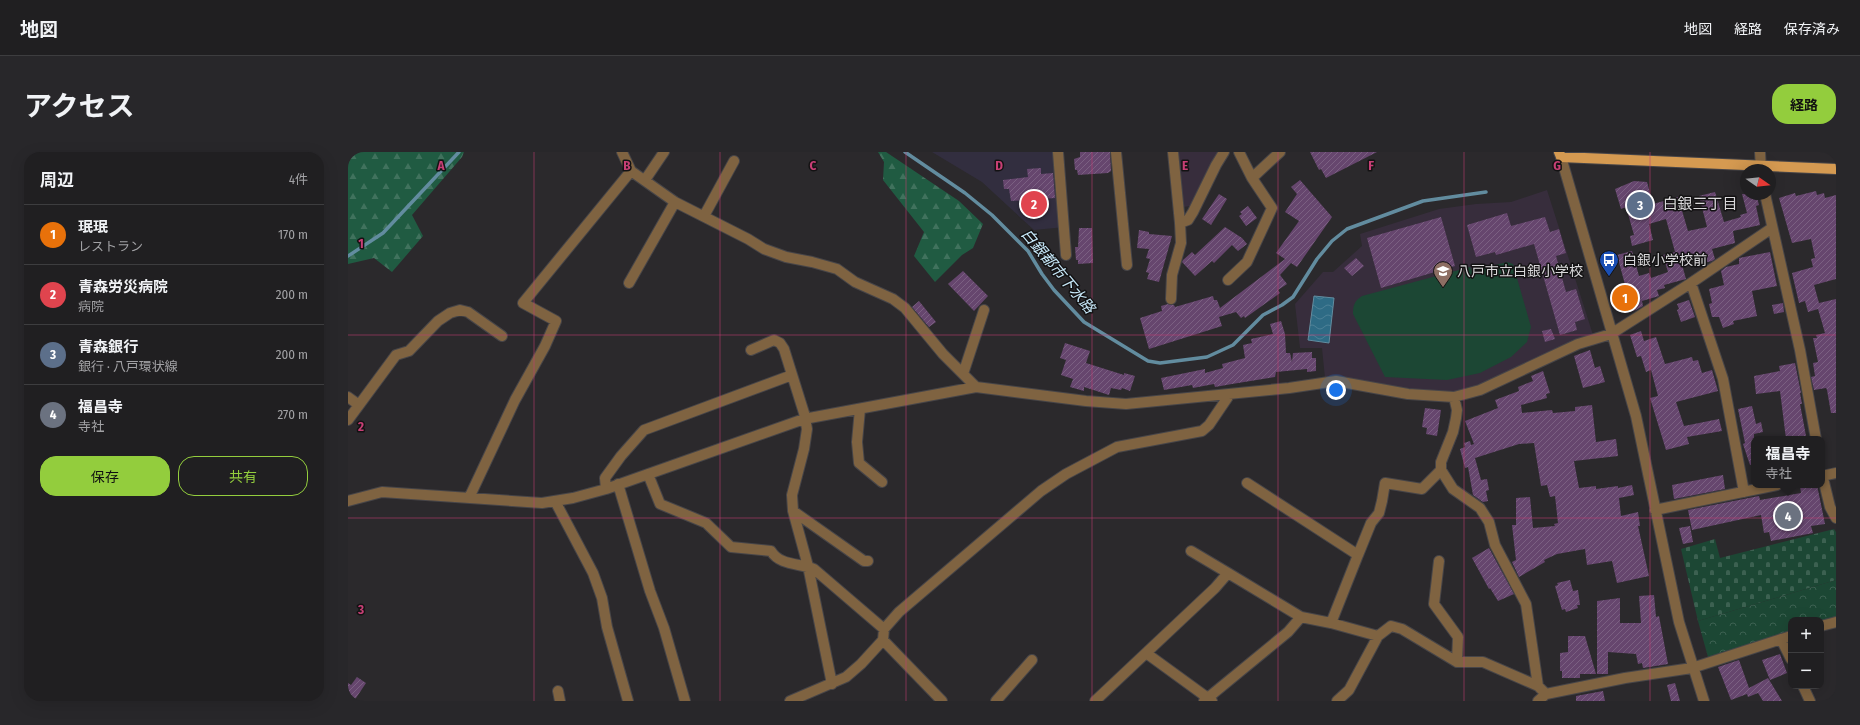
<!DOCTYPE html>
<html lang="ja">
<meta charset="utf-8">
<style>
body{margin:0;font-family:"Fira Sans Condensed","Noto Sans JP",sans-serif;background:#28272a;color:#f1f3f6}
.controls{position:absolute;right:12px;bottom:12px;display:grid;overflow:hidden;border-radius:8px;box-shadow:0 4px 16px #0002}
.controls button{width:36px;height:36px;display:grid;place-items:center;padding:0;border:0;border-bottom:1px solid #3d3d3f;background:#201f21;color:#f1f3f6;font:20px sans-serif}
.compass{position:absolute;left:1392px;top:12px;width:36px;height:36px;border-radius:50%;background:#201f21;box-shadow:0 4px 16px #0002;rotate:104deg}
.you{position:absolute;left:988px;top:238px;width:14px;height:14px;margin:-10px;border:3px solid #fff;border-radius:50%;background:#1a73e8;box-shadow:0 0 0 6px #1a73e833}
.badge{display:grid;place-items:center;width:26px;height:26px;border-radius:50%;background:#93cd3d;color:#fff;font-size:13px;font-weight:700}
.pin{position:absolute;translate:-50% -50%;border:2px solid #fff;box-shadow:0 1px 4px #0006}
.popup{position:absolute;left:1403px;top:284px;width:74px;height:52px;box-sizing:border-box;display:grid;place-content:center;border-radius:8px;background:#201f21;filter:drop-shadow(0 1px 3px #0005);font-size:13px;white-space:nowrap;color:#a2a2a5}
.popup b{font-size:15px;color:#f1f3f6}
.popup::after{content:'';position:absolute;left:50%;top:100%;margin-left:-8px;border:8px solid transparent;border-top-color:#201f21}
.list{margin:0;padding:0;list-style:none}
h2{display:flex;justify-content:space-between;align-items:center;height:52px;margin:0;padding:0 16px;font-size:17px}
h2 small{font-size:13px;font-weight:400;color:#a2a2a5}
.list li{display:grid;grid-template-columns:26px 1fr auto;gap:12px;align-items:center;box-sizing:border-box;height:60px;padding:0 16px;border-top:1px solid #3d3d3f}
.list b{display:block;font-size:15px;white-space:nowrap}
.list p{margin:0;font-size:13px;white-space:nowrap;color:#a2a2a5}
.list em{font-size:13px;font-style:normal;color:#a2a2a5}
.actions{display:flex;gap:8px;padding:12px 16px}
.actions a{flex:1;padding:9px 0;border:1px solid #93cd3d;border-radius:16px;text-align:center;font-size:14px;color:#93cd3d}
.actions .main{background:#93cd3d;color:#111}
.map{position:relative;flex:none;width:1488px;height:549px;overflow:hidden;border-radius:16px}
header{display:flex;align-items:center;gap:24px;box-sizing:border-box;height:56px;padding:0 20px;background:#201f21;border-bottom:1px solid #3d3d3f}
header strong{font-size:19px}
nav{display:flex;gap:22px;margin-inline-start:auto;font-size:14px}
.intro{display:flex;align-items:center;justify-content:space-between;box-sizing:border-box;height:96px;padding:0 24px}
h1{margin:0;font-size:28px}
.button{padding:10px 18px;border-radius:16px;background:#93cd3d;color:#111;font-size:14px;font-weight:700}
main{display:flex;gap:24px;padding:0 24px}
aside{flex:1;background:#201f21;border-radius:16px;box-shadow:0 4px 16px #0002}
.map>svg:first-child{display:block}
.education{fill:#372d3c}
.medical{fill:#322e3f}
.forest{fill:url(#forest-firs)}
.cemetery{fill:url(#cemetery-stones)}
.park{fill:url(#park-crowns)}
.pitch{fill:#1c4734}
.water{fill:url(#water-waves);stroke:#628c9f}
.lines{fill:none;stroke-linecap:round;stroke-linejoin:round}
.stream{stroke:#628c9f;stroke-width:3.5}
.building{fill:url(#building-hatch)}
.minor-casing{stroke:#474548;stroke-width:12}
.major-casing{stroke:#474548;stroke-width:12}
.minor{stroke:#7f6341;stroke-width:10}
.major{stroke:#d59a51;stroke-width:10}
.grid{fill:none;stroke:#c73f75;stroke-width:1;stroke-opacity:0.55}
.labels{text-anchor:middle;stroke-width:3;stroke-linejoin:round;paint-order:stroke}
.poi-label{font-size:14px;fill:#dad9db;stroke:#131213;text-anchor:start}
.neighbourhood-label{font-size:15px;fill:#dad9db;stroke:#131213}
.water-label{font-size:15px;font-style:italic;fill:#c8e9fa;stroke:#131213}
.grid-label{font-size:13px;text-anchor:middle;font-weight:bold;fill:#c73f75;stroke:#131213;stroke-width:3;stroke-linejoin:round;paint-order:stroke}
</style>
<header>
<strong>地図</strong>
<nav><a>地図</a><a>経路</a><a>保存済み</a></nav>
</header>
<div class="intro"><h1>アクセス</h1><a class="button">経路</a></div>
<main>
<aside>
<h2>周辺<small>4件</small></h2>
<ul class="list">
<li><span class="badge" style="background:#e8710a">1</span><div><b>珉珉</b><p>レストラン</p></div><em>170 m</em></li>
<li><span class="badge" style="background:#e0444e">2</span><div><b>青森労災病院</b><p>病院</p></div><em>200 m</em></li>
<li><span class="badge" style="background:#5c6f8a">3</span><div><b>青森銀行</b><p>銀行 · 八戸環状線</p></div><em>200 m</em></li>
<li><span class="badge" style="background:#6b7280">4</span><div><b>福昌寺</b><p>寺社</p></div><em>270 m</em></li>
</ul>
<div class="actions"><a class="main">保存</a><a>共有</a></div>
</aside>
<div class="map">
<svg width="1488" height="549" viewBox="0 0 1488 549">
<defs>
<pattern id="forest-firs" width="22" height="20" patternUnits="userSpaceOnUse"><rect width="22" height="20" fill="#205b42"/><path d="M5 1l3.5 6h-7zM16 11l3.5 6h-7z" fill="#40725d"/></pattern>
<pattern id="cemetery-stones" width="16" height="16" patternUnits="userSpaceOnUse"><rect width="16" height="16" fill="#1c4734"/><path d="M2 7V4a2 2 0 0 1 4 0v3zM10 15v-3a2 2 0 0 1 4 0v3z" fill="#3c6151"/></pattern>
<pattern id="park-crowns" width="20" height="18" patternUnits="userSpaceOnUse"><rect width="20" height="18" fill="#1c4734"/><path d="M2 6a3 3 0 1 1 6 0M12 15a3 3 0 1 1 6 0" fill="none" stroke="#3c6151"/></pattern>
<pattern id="water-waves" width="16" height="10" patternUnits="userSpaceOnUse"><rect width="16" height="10" fill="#2e6b85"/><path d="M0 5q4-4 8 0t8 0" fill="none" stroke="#4c8096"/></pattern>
<pattern id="building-hatch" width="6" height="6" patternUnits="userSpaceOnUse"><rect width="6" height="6" fill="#66466e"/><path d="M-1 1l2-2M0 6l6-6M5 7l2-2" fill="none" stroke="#7b6082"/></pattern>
</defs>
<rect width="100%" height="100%" fill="#2b292c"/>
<path class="education" d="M829,0H871L844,54L834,55Z
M1199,38L1245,183L1215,193L1152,225L1129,234L1110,239L1100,240L1062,237L997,226H977L974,196H952L947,152L975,120H985L1014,94L1012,82L1091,57L1128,52L1163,50Z"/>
<path class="medical" d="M584,0H710L717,75L686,78L634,30Z"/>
<path class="forest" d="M0,0H116L114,5L64,63L75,84L44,120L26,106L0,112Z
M530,0H538L611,49L635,72L625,96L614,103L587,130L566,104L576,80L535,28L536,10Z"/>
<path class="cemetery" d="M1486,377L1488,380V428L1350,469L1333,397L1367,387L1372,406Z"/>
<path class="park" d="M1488,428V465L1473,470V468H1443V479L1360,505L1350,469Z"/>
<path class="pitch" d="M1159,110L1165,112L1183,175L1179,190L1163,205L1132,221L1099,228L1037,225L1005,162C1005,154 1006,149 1014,144L1122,115L1124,119Z"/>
<path class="water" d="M966,144L986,146L981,191L960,188Z"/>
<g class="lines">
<path class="stream" d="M557,0L617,41L644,63L680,99L694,122L706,138L736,170L800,209L812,211L859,205L885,193L915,163L934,153L945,145L969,107L984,89L999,77L1075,49L1138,40
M0,104L35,81L111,0"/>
</g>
<path class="building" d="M732,0H762L763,19L760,21L730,23L729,18H727L726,7L732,5Z
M962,0H1029L978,26L973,17L971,18Z
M693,16V22L705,21L707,46L663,49L661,37H656L655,28L680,25L679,17Z
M952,28L984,65L949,115L943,111L932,123L939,132L930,138L932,141L897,166L896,164L893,166L888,160L871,165L874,174L801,197L792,166L814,159L813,154L820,152L826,153L827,155L865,144L866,148H869L872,156L937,107L928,101L951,69L937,60L949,42L943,35Z
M1286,29L1299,30L1305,52L1330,45L1340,79L1359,75L1351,44L1367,40L1376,70L1393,65L1392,63L1399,61L1394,42H1408L1411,53L1408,54L1412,73L1385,79L1387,91L1364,97L1367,107L1364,109L1355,111L1353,103L1333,109L1338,127L1316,133L1317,136L1309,138L1311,144L1294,149L1295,154L1288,158L1277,161L1271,142L1279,140L1269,103L1284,99L1291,124L1301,121L1303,126L1320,120L1315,103L1327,100L1318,67L1301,72L1305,88L1284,94L1282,84L1286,83L1278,55L1273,57L1267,37Z
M1468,39L1469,43L1476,41L1477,46L1488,43V127L1466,133L1471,151L1488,147V261H1483L1479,238L1478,236L1466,238L1463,225L1467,224L1465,211L1470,210L1465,186H1469L1468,183L1477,181L1470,157L1460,160L1457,149L1451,151L1444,121L1465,115L1463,107L1467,106L1463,87L1444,91L1431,46L1447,41L1448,44Z
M871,42L879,47L863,73L854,67Z
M900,54L909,66L898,74L891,64L894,62L892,60Z
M1159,61L1163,74L1197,65L1202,80L1211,77L1218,101L1208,104L1218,140L1228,137L1237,167L1227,170L1229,178L1212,183L1186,92L1148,103L1147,100L1128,105L1119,73Z
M1093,65L1107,114L1033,136L1019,86Z
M877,75L894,86L899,92L890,99L884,93L866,111L864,109L847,124L834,110L835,108L844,100L847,103Z
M731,76H744L745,111L730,112V108H728L727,95H730Z
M791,78L801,80V82L824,84L811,130L799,127L801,121L798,120L802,107L798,106L801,97L789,96Z
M1422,100L1429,134L1404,139L1409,164L1385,169L1386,172L1375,176L1371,165H1364L1361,152L1364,151L1361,137L1376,133L1373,119L1378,115L1391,112V106Z
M1008,106L1016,114L1004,124L996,116Z
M615,119L640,144L626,159L600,132Z
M1341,148L1347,165L1333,170L1329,158L1331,157L1329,152Z
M571,149L588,170L581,175L564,155Z
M1435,151L1436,160L1426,162L1424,153Z
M933,169L937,182L938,201H942L944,210L945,201L964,200V206H968V219L959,220V217L928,220L927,225L884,232L867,235L866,232L845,236L844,233L816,238L813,226L857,217V221L875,216L874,212L897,206L895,193L904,191L903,187L925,182L922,172Z
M1203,177L1207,187L1197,190L1194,179Z
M1293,179L1296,189L1308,185L1317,212L1344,205L1345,209L1350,208L1354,221L1364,218L1370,239L1328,250L1336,274L1371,267L1374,279L1339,285L1341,292L1318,298L1302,246L1310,244L1303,218L1298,220L1293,204L1289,205L1282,183Z
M717,191L742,199L738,211L776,223V221L787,224L782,239L774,236L773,238L763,236L761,243L736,235V239L722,235L725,227L713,223L718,208L712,206Z
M1242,198L1247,216L1252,214L1257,230L1235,236L1226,204Z
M1447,211L1453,241H1452L1454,252H1452L1458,284L1438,287L1432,239L1408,242L1406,224L1432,219L1431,214Z
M1195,219L1202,241L1198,242L1199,246L1173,253L1174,261L1204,258L1205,261L1227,259V255L1244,253L1248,290L1268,287L1270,304L1226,309L1231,336L1248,334V337L1270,334V336L1284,333L1286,343L1271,346L1273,364L1290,360L1292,374H1290L1301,424L1269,431L1264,409L1239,413L1237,397L1209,402L1196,408L1197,410L1171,425L1164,410L1168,408L1164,373H1168V346L1182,345L1185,376L1207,374L1206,372L1210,371L1207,344L1202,345L1199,333L1193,334L1186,291L1171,292L1127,306L1133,328L1139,327L1141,338L1138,339L1140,349L1135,350L1125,343L1120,315L1117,316L1112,297L1117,295L1116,291L1122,289L1123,293L1126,292L1117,269L1150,256L1147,248L1171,239L1170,235L1185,229L1183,224Z
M1404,254L1408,272L1413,270L1415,280L1406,282V312L1402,313L1395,292L1397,291L1390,257Z
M1077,256L1093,258L1089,284L1078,282L1079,276L1074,275Z
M1375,323L1377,337L1326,347L1324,333Z
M1459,333H1469L1477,372L1463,374L1465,381L1423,389L1421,380L1416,381L1413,363L1344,378L1340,358L1411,344L1412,348L1453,341L1452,334Z
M1342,374L1345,390L1335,392L1331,376Z
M1141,396L1166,442L1150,449L1142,436L1141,437L1124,406Z
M1222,428L1225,439L1230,438L1232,453H1229L1230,456L1218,460L1217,457L1214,458L1207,434L1210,433L1209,431Z
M1306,443L1308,465L1311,464L1320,512L1295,516L1294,511L1290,512L1288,502L1260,500V522H1249V449L1272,446V471H1293L1291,444Z
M1220,484H1237L1248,522H1232V526H1214V519H1212V501L1220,500Z
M1432,502L1439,521L1422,528L1414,508Z
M1391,508L1401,536L1420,526L1434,549H1415L1410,541L1400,545L1399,542L1383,548L1370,515Z
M9,525L18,531L6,549H0V531L3,533Z
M1327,531L1332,549H1323L1319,533Z
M1255,539L1257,549H1228V544Z"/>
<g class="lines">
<g class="minor-casing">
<path id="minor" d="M274,0L283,19L327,50L400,87L416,97L438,105L464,110L489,117L507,130L545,147L557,156L595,202L628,235
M710,0L718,103
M768,0L779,113
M825,0L832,71L840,68L845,60L868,13L876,0
M1412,0L1413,18
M1213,5L1288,264L1331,470L1356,549
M904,26L932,0
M297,28L316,0
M1417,42L1452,198L1468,287
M356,64L386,9
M880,128L899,110L924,56L904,26L891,0
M281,131L327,50
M1343,131L1375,227L1396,340
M823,147L824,123L833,91L832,71
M403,198L426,188L432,191L436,197L456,261L459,277L456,297L444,343L445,359L460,414L484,532
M615,222L636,158
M0,245L11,253
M1106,245L1109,258L1108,266L1105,280L1093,310V318L1105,337L1132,356L1141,370L1147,393L1178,452L1190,534
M512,257L509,290L511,311L534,330
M0,268L48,203L61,199L90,169L102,161L112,158L120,160L154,184
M300,322L312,352L358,371L383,395L423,399C432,414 452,411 466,417L536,477
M1474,322L1482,355L1488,366
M1474,324L1488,321
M899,331L1010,403L983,471
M270,332L302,439L316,476L337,549
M258,337L257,326L273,304L296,278L444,223
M121,346L167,248L197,194L208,169L175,151L283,19
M0,349L34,340L194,351L225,346L258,337L456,267L628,235L738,249L778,252L941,236L988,229L1060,242L1106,245L1132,238L1230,192L1263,182L1343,131L1424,76
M207,349L245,421L254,446L259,475L280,549
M1307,358L1429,333
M445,359L516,409H520
M843,399L880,421
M1010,403L1023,371L1031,361L1034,349L1037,331L1074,337L1093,318
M1091,409L1086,452L1110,485L1109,510
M1473,474L1488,470
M1433,487L1443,507
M535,488L594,549
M798,501L864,549
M1455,534L1462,549
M210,539L212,549
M442,549L498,525L513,512L535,488L536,477L551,460L693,339L718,322L769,295L854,279L861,273L882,242
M648,549L684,508
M747,549L867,436L880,421L953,465L983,471L1030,484
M856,549L940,480L953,465
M989,549L1001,538L1030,484L1043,474L1054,477L1109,510H1135L1190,534L1198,542
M1190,549L1198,542L1277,526L1344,516L1443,484"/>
</g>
<g class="major-casing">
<path id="major" d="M1211,0L1213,5L1488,17"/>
</g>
<use href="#minor" class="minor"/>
<use href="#major" class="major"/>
</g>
<path class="grid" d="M186,0V549M372,0V549M558,0V549M744,0V549M930,0V549M1116,0V549M1302,0V549M0,183H1488M0,366H1488"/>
<defs>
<g id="bus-pin" transform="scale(1)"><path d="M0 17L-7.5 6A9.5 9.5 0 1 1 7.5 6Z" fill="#1a4fb4" stroke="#131213"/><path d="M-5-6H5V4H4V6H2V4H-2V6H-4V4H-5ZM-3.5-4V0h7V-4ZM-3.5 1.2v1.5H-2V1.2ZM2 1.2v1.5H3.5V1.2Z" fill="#fff"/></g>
<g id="school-pin" transform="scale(1)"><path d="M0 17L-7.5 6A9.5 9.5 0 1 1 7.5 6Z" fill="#8d6e63" stroke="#131213"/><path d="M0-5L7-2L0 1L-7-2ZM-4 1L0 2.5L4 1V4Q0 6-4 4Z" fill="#fff"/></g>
</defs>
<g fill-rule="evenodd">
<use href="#bus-pin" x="1261" y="108"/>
<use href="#school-pin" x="1095" y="119"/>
</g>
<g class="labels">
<g class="poi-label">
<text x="1275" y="113">白銀小学校前</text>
<text x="1109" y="124">八戸市立白銀小学校</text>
</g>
<g class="neighbourhood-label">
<text x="1352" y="57">白銀三丁目</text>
</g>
<g class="water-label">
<text transform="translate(710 119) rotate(50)" y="5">白銀都市下水路</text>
</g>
</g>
<g class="grid-label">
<text x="93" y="18">A</text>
<text x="279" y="18">B</text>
<text x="465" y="18">C</text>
<text x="651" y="18">D</text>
<text x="837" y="18">E</text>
<text x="1023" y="18">F</text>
<text x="1209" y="18">G</text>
<text x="13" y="96">1</text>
<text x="13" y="279">2</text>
<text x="13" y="462">3</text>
</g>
</svg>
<div class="controls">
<button>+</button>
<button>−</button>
</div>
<svg class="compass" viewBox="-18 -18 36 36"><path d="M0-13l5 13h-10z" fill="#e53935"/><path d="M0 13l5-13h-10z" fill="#a2a2a5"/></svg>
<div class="you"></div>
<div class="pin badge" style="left:1277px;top:146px;background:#e8710a">1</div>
<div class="pin badge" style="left:686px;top:52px;background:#e0444e">2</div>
<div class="pin badge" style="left:1292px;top:53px;background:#5c6f8a">3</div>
<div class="pin badge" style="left:1440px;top:364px;background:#6b7280">4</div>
<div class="popup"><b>福昌寺</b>寺社</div>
</div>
</main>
